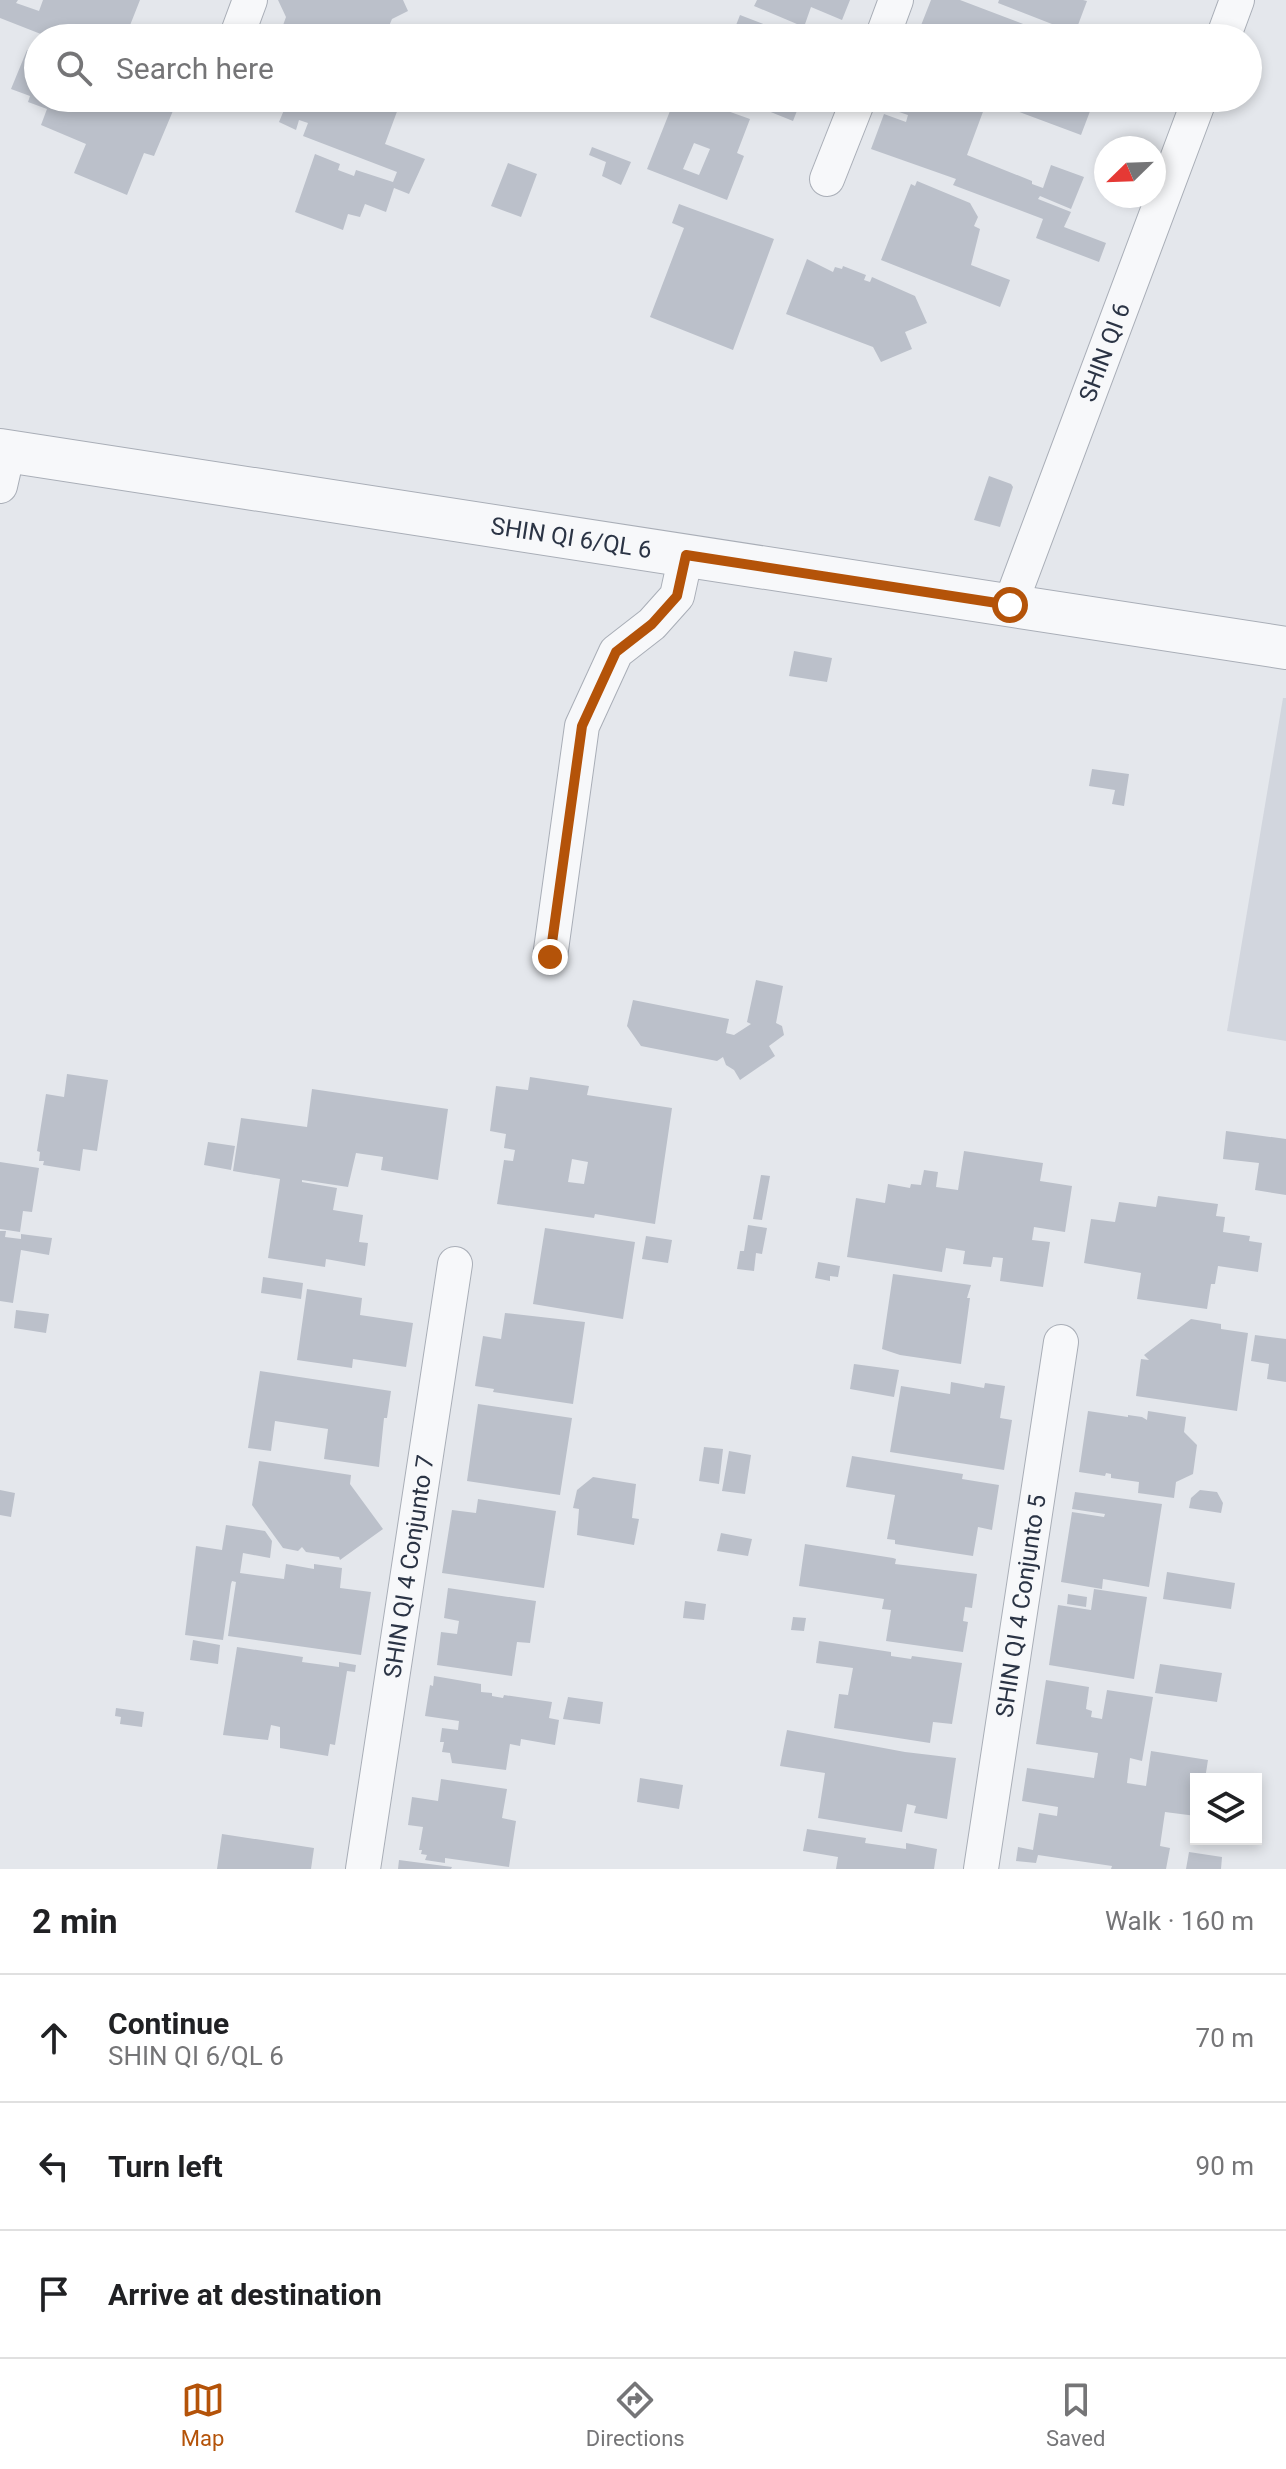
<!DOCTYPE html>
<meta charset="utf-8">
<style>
body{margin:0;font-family:Roboto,sans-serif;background:#f6f6f6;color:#202124}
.controls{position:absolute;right:24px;bottom:24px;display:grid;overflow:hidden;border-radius:0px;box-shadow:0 4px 12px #0003}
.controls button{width:72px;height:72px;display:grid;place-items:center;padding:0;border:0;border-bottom:2px solid #e0e0e0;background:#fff;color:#202124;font:40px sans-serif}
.compass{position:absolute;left:1094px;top:136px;width:72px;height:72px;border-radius:50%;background:#fff;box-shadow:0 4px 12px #0003;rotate:247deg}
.stop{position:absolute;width:24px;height:24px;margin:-18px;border:6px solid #b45309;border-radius:50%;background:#fff}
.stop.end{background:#b45309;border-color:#fff;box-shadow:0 2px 8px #0008}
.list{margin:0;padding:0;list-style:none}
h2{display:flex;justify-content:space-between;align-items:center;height:104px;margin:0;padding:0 32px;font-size:34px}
h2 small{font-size:26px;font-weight:400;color:#757577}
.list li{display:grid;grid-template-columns:52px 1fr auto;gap:24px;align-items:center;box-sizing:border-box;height:128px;padding:0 32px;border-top:2px solid #e0e0e0}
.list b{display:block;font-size:30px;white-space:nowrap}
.list p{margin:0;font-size:26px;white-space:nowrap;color:#757577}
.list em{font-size:26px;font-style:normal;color:#757577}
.icon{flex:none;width:44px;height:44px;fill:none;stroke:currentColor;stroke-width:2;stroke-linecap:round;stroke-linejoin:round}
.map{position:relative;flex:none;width:1286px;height:1869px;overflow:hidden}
.search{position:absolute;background:#fff;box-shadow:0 4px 12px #0003;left:24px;right:24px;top:24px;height:88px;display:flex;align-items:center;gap:20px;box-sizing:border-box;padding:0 28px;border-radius:44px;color:#757577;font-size:30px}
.sheet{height:488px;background:#fff}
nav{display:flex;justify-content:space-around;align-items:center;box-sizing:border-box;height:112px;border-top:2px solid #e0e0e0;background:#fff;font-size:22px;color:#757577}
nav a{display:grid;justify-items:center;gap:4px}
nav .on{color:#b45309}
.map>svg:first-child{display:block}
.built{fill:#d2d6de}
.building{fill:#bbc0ca;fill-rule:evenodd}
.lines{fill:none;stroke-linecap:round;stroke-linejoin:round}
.minor-casing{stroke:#a9aeb7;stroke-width:36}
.tertiary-casing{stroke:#a9aeb7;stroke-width:44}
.minor{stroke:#f7f8fa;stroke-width:34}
.tertiary{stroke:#f7f8fa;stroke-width:42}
.route{stroke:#b45309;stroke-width:10}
.labels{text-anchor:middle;stroke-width:8;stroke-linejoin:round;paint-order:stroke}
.street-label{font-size:24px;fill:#2b3445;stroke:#f4f6f9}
</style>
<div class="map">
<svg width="1286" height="1869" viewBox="0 0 1286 1869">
<rect width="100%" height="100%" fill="#e4e7ec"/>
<path class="built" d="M1283,698H1286V1041L1227,1031Z"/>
<path class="building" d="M0,0H18L16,3L39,11L43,0H140L125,38H81L82,34L69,29L66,38H51L0,18Z
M278,0H403L408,11L392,19L384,38H326L320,26L316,38H309L282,28L286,17Z
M757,0H850L842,20L811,7L804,27L754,6Z
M931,0H960L1044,32L1041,38H916Z
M999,0H1083L1087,1L1075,33L998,3Z
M740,15L799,38H731Z
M38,46V98H72L78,100L79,98H157L175,106L154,156L144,153L127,195L74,173L86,144L41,125L47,109L28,102L30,96L11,89L27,50L35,53Z
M289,98H402L385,144L425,159L409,194L394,188L386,212L365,204L360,217L348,214L343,230L295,212L315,154L340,164L338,170L354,176L356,170L393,182L397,172L303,136L308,123L299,120L296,130L279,122Z
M639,98H691L750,119L737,153L744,156L727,200L647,169L670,111ZM694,143L710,149L699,175L683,169Z
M736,98H802L793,121Z
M890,98H953L984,109L967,155L1032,181V184L1043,188L1051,165L1084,177L1071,209L1040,196L1038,199L1071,212L1064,227L1106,243L1099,262L1036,238L1043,219L953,185L956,179L871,149L884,114L906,122L908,115L887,108Z
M1001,98H1095L1081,135L1014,110L1016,104Z
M592,147L631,162L621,185L602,176L606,162L589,155Z
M508,163L537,174L521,217L491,206Z
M917,181L970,203L978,217L974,226L980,229L971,265L1010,280L1000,307L881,260L911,184L915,186Z
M679,204L774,239L733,350L650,317L684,228L672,223Z
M807,259L833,272L835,267L842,269L843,266L866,275L864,280L870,282L872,277L915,296L927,323L905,332L912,349L881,362L873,347L786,314Z
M989,476L1011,484L1013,487L1000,527L974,520Z
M794,651L832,658L827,682L789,676Z
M1092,769L1129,774L1124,806L1112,804L1115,790L1089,786Z
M756,980L783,986L776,1023L782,1026L784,1035L769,1046L775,1056L740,1080L734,1070L726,1065L723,1057L717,1061L641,1046L627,1026L633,1000L729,1019L726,1033L734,1035L751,1024L747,1022Z
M67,1074L108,1080L97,1151L83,1149L80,1171L43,1165L44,1161H39L40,1152L37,1151L46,1094L64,1097Z
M530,1077L589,1086L587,1095L672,1108L655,1224L595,1214L594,1218L497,1204L504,1160L513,1161L515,1150L504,1148L506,1134L490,1131L496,1086L528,1090ZM572,1159L588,1162L584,1184L568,1182Z
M312,1089L448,1109L438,1180L381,1170L383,1157L356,1153L348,1187L302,1180V1182L337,1188L333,1210L363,1215L359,1242L368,1243L365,1266L326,1259L325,1267L268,1258L280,1179L233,1171L241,1118L307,1127Z
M1226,1131L1286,1139V1195L1255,1190L1259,1163L1223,1159Z
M208,1142L235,1146L231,1170L204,1165Z
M964,1151L1043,1163L1040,1181L1072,1186L1065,1232L1034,1227L1032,1240L1050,1242L1043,1287L1000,1281L1003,1258L993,1257L991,1267L963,1264L965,1251L946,1248L942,1272L847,1257L856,1198L885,1203L888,1184L910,1188L911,1184L921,1185L924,1170L938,1172L936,1187L958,1190Z
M0,1162L39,1168L32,1212L23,1211L20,1232L0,1229Z
M761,1175L770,1176L762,1220L753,1219Z
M1158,1196L1218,1204L1216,1216L1225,1217L1223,1232L1250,1236L1249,1241L1262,1243L1258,1272L1218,1266L1215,1284H1211L1207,1309L1137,1299L1141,1273L1084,1263L1091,1219L1115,1222L1119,1202L1156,1207Z
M748,1225L767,1228L762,1254L756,1253L754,1271L737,1269L740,1251H744Z
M545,1228L635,1242L623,1319L533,1304Z
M0,1231H6L5,1237L21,1239V1234L52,1238L49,1255L21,1250L13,1303L0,1301Z
M646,1236L672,1240L668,1263L642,1259Z
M818,1262L840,1266L838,1277L830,1276V1281L815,1278Z
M893,1274L971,1285L967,1298H970L961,1364L900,1355L882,1349Z
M263,1277L303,1283L301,1299L261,1293Z
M307,1289L362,1298L360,1315L413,1323L406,1367L353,1359L352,1368L297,1360Z
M16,1310L49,1314L46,1333L14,1328Z
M505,1313L585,1322L573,1404L493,1392L494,1389L475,1386L483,1336L501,1339Z
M1191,1319L1221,1324V1329L1248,1333L1237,1411L1136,1396L1141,1359L1149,1360L1144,1355Z
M1255,1335L1286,1339V1382L1267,1379L1269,1364L1251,1361Z
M854,1364L899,1370L894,1397L850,1389Z
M260,1371L391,1391L387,1418H384L379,1467L324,1459L328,1429L275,1421L271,1451L248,1448Z
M951,1382L984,1388L985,1383L1005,1386L1000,1418L1012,1420L1004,1470L890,1452L901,1386L950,1394Z
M478,1404L572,1418L560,1495L467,1481Z
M1088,1411L1128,1417V1415L1142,1417L1147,1420L1148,1411L1186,1417L1184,1432L1197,1445L1193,1474L1176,1482L1174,1498L1138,1493L1139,1482L1111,1478V1474L1106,1473L1105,1476L1079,1472Z
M704,1447L723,1449L719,1484L699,1481Z
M729,1451L751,1455L745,1494L722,1491Z
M852,1456L963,1474L962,1479L999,1485L992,1530L978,1527L973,1556L895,1544V1540L887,1539L895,1495L846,1487Z
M259,1461L351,1475L350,1484L383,1529L340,1560L339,1557L306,1552L302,1547L298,1551L283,1548L252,1505Z
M593,1477L636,1484L632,1518L639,1519L634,1545L577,1535L579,1509L573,1508L577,1490Z
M0,1490L15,1493L11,1517L0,1515Z
M1200,1490L1217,1492L1223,1503L1221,1513L1189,1508L1191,1498Z
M1075,1492L1162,1504L1149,1587L1103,1579L1102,1589L1061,1582L1072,1512L1104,1517L1105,1514L1072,1509Z
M478,1499L556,1511L544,1588L442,1573L452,1510L476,1513Z
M226,1525L265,1531L272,1541L270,1558L243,1553L240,1573L284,1579L286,1564L314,1569V1564L342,1568L340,1588L371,1592L361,1655L228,1636L236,1582L232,1581L231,1584L223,1640L185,1635L196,1546L222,1550Z
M721,1533L752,1539L748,1556L717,1551Z
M805,1544L893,1558L896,1559L895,1564L977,1574L972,1608L965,1607L963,1621L968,1622L963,1652L886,1641L891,1610L882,1609L884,1599L799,1586Z
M1167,1572L1235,1583L1231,1609L1163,1599Z
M448,1588L536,1601L530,1643L517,1642L512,1676L437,1665L441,1632L457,1634L459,1621L444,1618Z
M1094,1589L1147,1597L1134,1679L1049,1665L1058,1605L1091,1610Z
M1068,1594L1087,1597L1086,1607L1067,1604Z
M685,1601L706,1604L704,1620L683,1618Z
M793,1617L806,1618L804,1631L791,1630Z
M193,1640L220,1645L218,1664L190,1660Z
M819,1641L891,1652V1656L911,1659L912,1656L962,1663L952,1724L933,1722L930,1743L834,1728L839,1694L848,1695L853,1668L816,1663Z
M237,1647L303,1657L302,1662L339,1667V1662L356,1665L355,1672L347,1671L335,1745L330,1744L328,1756L280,1748V1727L271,1725L268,1740L223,1735Z
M1160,1664L1222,1673L1217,1702L1155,1693Z
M434,1676L481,1684V1692L492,1693V1696L503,1698L504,1695L552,1702L549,1718L559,1720L555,1745L521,1739L520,1746L510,1744L506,1770L452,1763L450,1753L442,1752L444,1742H440L442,1728L458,1730L459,1721L425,1716L430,1685L433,1686Z
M1046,1680L1089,1687L1086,1709L1092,1711L1091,1717L1102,1719L1107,1690L1153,1697L1142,1761L1130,1758L1127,1783L1146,1786L1151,1751L1208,1760L1205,1779H1196V1816L1165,1812L1160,1846L1170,1848L1166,1869H1111L1112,1866L1038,1855L1036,1863L1016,1861L1018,1847L1033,1850L1039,1813L1057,1816L1058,1807L1022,1801L1027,1768L1094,1778L1098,1753L1036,1744Z
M568,1697L603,1702L600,1724L563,1719Z
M116,1708L144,1712L142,1727L120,1724L121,1717L115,1716Z
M787,1730L905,1752L956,1758L947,1819L914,1813L916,1806L907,1804L902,1832L818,1818L825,1773L780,1766Z
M640,1778L683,1785L679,1809L637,1802Z
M441,1779L507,1789L502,1818L516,1821L509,1867L445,1858V1863L425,1860L427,1855L421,1854L422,1850H419L423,1827L408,1825L412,1797L438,1801Z
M807,1829L866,1838L865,1843L906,1849V1843L937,1849L934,1869H836L838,1857L803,1851Z
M222,1834L314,1848L311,1869H217Z
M1189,1852L1222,1857L1221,1869H1186Z
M399,1860L452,1867L451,1869H398Z"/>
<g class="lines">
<g class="minor-casing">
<g id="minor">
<path d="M236,38L250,0"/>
<path d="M882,38L896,0"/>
<path d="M1223,38L1237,0"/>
<path d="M827,179L859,98"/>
<path d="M0,486L8,451"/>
<path id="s1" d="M1010,605L1200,98"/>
<path d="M550,957L582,726L616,652L652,624L677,596L686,555"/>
<path id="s2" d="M363,1869L455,1264"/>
<path id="s3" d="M981,1869L1061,1342"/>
</g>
</g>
<g class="tertiary-casing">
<g id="tertiary">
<path id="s4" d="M0,450L1286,648"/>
</g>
</g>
<use href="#minor" class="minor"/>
<use href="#tertiary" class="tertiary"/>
</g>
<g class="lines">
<path class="route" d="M550,957L582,726L616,652L652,624L677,596L686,555L1010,605"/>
</g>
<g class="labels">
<g class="street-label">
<text dy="8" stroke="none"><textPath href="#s1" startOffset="270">SHIN QI 6</textPath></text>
<text dy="8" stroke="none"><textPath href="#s4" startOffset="578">SHIN QI 6/QL 6</textPath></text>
<text dy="8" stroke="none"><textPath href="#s2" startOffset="306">SHIN QI 4 Conjunto 7</textPath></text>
<text dy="8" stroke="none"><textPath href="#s3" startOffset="266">SHIN QI 4 Conjunto 5</textPath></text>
</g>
</g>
</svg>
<div class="controls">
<button><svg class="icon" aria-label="layers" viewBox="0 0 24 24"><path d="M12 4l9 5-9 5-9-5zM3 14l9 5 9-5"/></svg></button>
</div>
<svg class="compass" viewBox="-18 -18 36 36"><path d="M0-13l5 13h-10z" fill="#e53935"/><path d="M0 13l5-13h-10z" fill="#757577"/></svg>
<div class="stop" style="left:1010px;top:605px"></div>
<div class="stop end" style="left:550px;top:957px"></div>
<div class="search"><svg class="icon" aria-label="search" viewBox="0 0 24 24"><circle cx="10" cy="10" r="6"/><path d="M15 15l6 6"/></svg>Search here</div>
</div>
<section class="sheet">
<h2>2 min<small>Walk · 160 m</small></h2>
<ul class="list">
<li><svg class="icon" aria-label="ahead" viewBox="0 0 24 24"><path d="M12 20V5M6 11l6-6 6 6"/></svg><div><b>Continue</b><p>SHIN QI 6/QL 6</p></div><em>70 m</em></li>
<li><svg class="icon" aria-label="left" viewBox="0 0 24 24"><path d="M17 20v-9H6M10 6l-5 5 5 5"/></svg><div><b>Turn left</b></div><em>90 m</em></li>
<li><svg class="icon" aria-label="arrive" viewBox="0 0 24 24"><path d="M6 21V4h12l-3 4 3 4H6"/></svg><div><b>Arrive at destination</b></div></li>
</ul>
</section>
<nav>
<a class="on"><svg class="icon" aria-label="map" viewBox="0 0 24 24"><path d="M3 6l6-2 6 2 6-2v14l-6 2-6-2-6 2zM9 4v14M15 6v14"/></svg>Map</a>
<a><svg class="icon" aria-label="directions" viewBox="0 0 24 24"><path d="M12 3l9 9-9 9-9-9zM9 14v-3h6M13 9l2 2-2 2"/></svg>Directions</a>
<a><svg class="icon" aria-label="saved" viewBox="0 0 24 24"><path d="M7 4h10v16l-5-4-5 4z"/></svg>Saved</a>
</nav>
